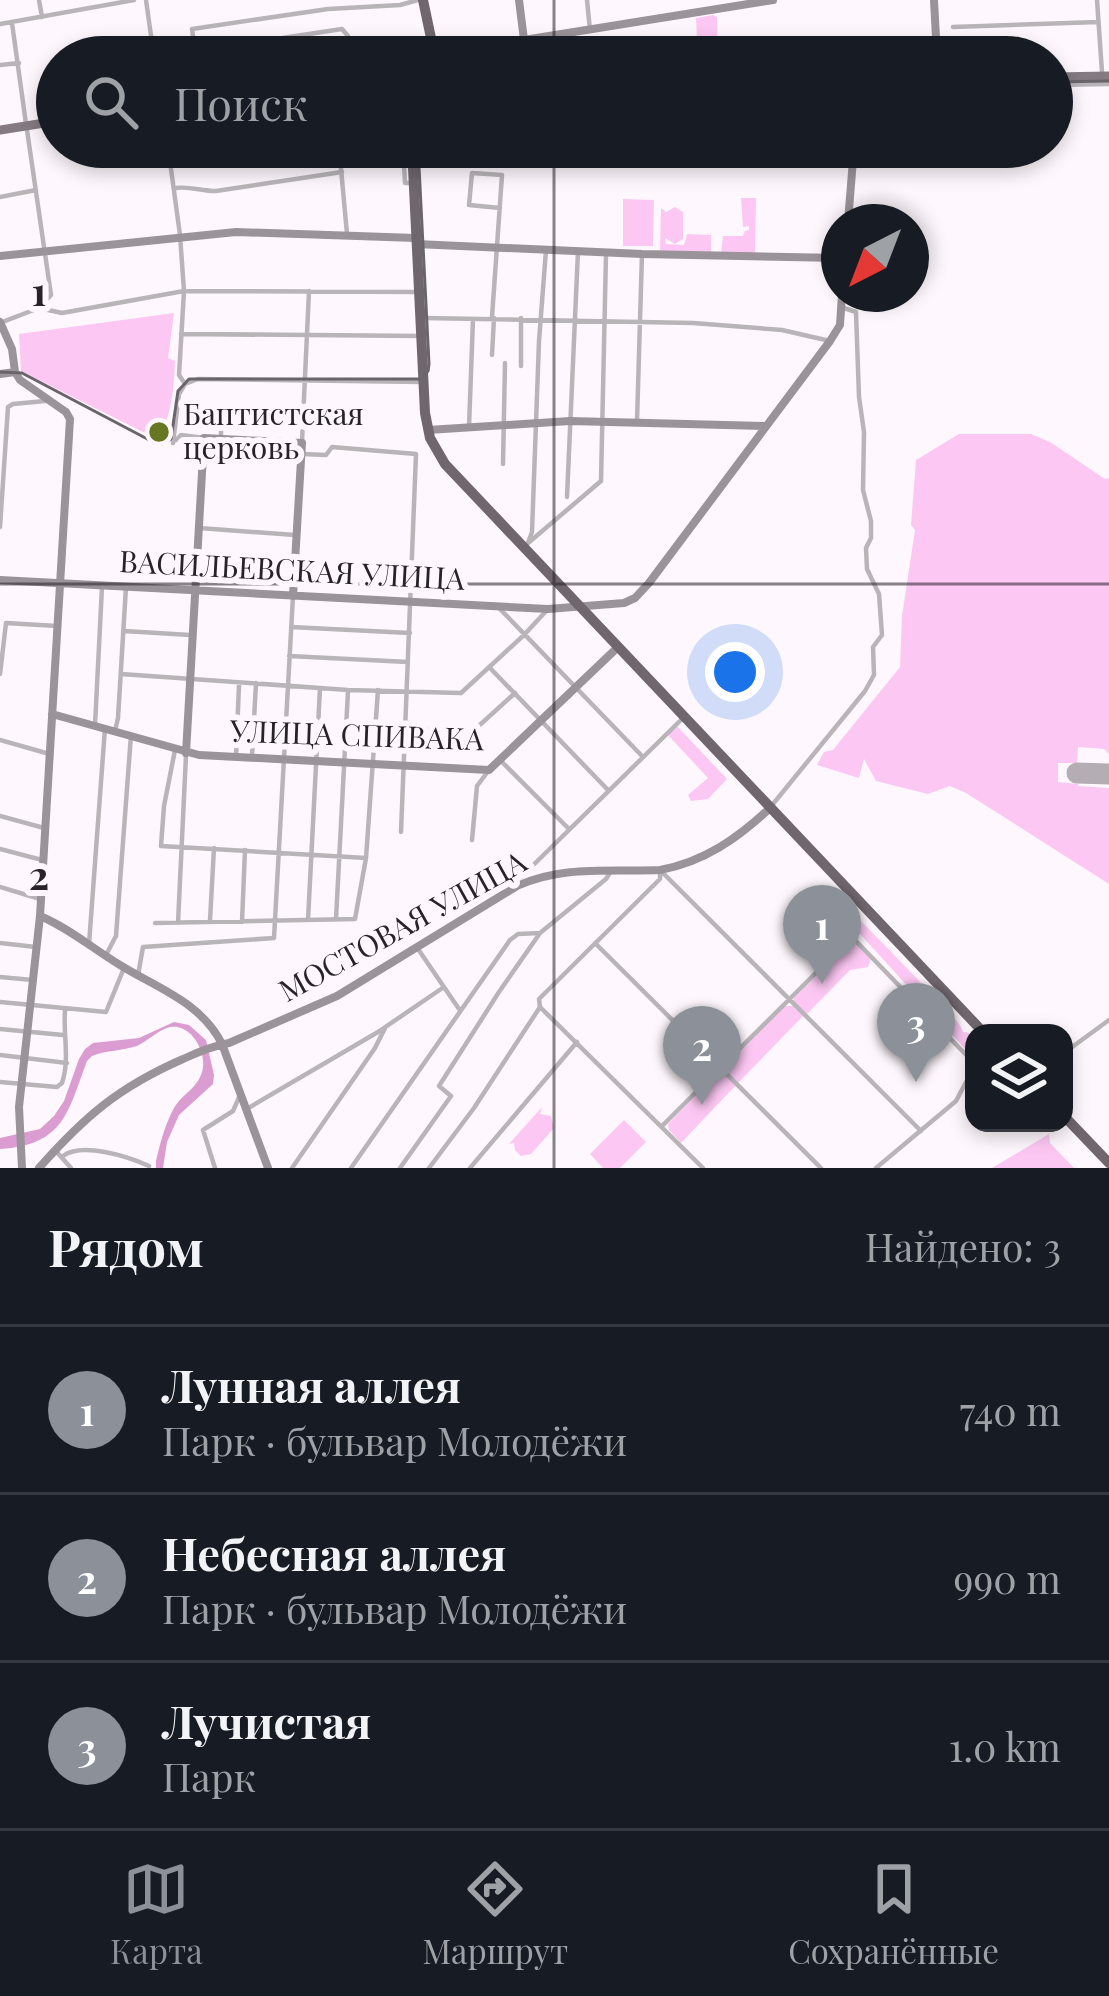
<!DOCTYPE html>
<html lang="ru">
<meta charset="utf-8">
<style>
body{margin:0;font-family:"Playfair Display",serif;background:#20242c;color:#f1f3f6}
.controls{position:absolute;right:36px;bottom:36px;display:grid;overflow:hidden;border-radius:24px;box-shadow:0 6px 18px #0003}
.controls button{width:108px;height:108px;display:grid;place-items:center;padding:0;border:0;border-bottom:3px solid #363941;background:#171b24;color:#f1f3f6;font:60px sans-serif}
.compass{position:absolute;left:821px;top:204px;width:108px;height:108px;border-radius:50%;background:#171b24;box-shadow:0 6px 18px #0003;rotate:222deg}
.you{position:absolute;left:735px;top:672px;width:42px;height:42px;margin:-30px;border:9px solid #fff;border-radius:50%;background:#1a73e8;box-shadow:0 0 0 18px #1a73e833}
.badge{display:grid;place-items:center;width:78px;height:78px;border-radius:50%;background:#8c9099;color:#fff;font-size:39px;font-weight:700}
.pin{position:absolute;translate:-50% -99px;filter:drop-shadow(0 3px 6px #0008)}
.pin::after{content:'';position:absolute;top:63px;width:42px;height:36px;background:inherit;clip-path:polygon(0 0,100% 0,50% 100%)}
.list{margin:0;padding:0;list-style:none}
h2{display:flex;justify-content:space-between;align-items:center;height:156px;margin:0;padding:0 48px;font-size:51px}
h2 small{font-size:39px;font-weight:400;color:#9ea1a6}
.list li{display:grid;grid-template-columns:78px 1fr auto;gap:36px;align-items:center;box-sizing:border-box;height:168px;padding:0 48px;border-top:3px solid #363941}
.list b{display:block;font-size:45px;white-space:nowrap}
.list p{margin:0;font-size:39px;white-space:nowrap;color:#9ea1a6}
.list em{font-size:39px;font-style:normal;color:#9ea1a6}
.icon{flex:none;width:66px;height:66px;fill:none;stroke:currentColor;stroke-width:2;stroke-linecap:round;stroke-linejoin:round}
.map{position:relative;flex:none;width:1109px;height:1168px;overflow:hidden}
.search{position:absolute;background:#171b24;box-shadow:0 6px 18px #0003;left:36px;right:36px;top:36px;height:132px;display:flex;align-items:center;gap:30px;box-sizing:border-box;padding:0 42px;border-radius:66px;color:#9ea1a6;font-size:45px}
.sheet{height:660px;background:#171b24}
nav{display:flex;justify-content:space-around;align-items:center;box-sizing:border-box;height:168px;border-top:3px solid #363941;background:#171b24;font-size:33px;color:#9ea1a6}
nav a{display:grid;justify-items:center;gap:6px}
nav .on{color:#8c9099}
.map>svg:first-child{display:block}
.green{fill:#fcc8f3}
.water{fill:#db9cd1}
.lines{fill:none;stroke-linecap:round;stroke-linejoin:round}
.runway{stroke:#b4aeb4;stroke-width:21}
.street{stroke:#b9b4b8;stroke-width:4.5}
.secondary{stroke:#9a9399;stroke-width:8}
.primary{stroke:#847b82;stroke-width:9}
.highway{stroke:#70666e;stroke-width:10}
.tram{stroke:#6a656a;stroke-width:3}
.grid{fill:none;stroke:#272327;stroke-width:3;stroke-opacity:0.55}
.poi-dot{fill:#677623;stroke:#fef7fd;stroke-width:4.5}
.labels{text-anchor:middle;stroke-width:12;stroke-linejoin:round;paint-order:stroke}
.poi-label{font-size:30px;fill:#272327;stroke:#fef7fd;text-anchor:start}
.street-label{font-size:30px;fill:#272327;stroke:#fef7fd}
.grid-label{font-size:39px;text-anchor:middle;font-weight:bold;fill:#272327;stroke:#fef7fd;stroke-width:12;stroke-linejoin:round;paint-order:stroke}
</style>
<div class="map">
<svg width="1109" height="1168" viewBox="0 0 1109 1168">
<rect width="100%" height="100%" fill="#fef7fd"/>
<path class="green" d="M713,15L717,17L718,57H634L633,45L697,39L696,18Z
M741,198H756L755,253H721L723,236H743L745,231L749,230V226L743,227Z
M623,199L654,200L653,246H623Z
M675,207L683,212V239L675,244L665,238L666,244L684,245L687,234L711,235V252L660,251L661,208L666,212Z
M174,313L168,358L175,361C174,389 171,415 159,440L21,371L19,334Z
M959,434H1031L1050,442L1105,479L1109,478V754L1104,749L1078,747L1077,763H1058V782L1078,784V786L1109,788V884L966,793L950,786L928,794L876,781L864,759L859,778L817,765L824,752L833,750L900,667L902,616L915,530L911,525L916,460Z
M676,725L727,779L708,799L691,801L688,795L708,778L667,734Z
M830,889L929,991L932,997L938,1000C943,1013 959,1017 963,1032L969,1033L974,1043V1053H969C919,1000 872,946 823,894Z
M850,942H855L871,959L868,967L850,970L806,1015L793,1001L794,998Z
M785,1006H793L803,1016L738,1083L727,1072V1065Z
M718,1073H724L736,1085L681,1143L669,1130L668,1124Z
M542,1107L540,1114L551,1116L554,1128L531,1154L521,1156L515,1150L514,1143L509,1144Z
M624,1120L646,1142L620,1168H603L590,1154Z
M1049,1134L1050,1143L1074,1168H992Z"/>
<path class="water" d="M174,1022L189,1025L206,1040L214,1075L213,1084L179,1115L167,1142L163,1168H156V1161C160,1144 165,1124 174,1108C182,1094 197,1089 202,1072C208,1054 192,1023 170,1027C158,1030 148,1041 137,1046C122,1051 107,1050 92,1056L87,1061C68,1111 65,1145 0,1149V1138L40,1129L54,1116L64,1101L79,1059L85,1049L93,1043L139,1038Z"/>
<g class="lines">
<path class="runway" d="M1077,773L1109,774"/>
<path class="street" d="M39,0L42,17
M146,0L154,57
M587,0L590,30
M1097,0L1102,72
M12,23L26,124
M0,24L134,0
M953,27L1098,22
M195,51L192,29L328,9L400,5L418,0
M154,55L195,51L342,29L348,36V57
M435,57C465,55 494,46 523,40
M0,65L19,63
M1052,85L1109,84
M27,130L51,295L39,308
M168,147L180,235L184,291L179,375L185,384
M339,147L347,234
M403,147L405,183H413
M173,164L298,147
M176,188C190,186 201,191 216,191L342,172
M0,197L36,190
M423,318L693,323L782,330L830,341
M492,318C495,270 499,222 502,175L472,173L469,205L500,208
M521,318V366
M0,323L39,308L62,313L184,291L419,292
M181,334L421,336
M492,355L494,318
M185,384L198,379L423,382
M194,418L221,419
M637,421L642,254
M469,427L473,319
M221,439V419L272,416
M176,440L181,435L204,438
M302,441L309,291
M173,443L179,394L185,384
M302,454L326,455L332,447L416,454L401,832
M503,464L505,363
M567,497L578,251
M0,527L8,407L13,404L45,401
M199,528L295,535
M528,543L532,532L539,341L546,250
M527,544L601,481L606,254
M500,609L642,756
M291,627L410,633
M124,631L190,635
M289,656L408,662
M491,669L608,790
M0,674L6,623L57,626
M121,674L348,690L461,693L524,635L548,609
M95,725L102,587
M406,728L471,733L515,693
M115,731L118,718L126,587
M0,740L46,753
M175,750L164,806L161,846L366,858
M252,756L256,683
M236,757L239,685
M501,761L569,829
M773,804L865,691L874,675L873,647L882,635L879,594L867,569L866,548L871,538V521L863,490L864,432L859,397L856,312L841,307
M0,816L44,828
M472,840L477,786L489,770
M0,849L42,860
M662,872L921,1131
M515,883L684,717
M0,887L40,899
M336,919L348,691
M210,920L214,848
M308,920L320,688
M242,922L245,850
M155,923L355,919L366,858L378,690
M178,923L186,755
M0,943L36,947
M595,943L821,1168
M89,944L105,728
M418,949L459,1009
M106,955L116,936L131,735
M138,975L143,947L274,938L293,596
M0,977L33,980
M0,1002L106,1012L124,968
M540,1007L703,1168
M540,1007L539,999L660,879V872
M0,1029L63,1035
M1064,1053L1109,1020
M0,1055L67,1063
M0,1082L57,1087L62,1083C70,1059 63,1035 65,1010
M245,1110L378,1032L444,987
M662,1126L852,937L974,1063
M55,1150L71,1168
M63,1156C82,1142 127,1156 149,1166
M215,1168L203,1130L233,1111L240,1095
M292,1168L375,1048L385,1028
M351,1168L510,940L518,934L540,933L606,879L611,871
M400,1168L451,1096L439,1086L499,992L540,933
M429,1168L474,1108L540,1007
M470,1168L577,1042
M876,1168L956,1101L974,1067"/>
<path class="secondary" d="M519,0L524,40L773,0
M934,0L937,57
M848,222L854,147
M416,244L642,254L839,258
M0,256L236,232L416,238
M0,322L12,349L15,372
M15,372L20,380L66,412L70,419L40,916L19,1107L22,1168
M0,374L15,372
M428,430L570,421L764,426
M0,580L548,609L624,603L635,598L649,583L830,341L840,325L842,294
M52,714L199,755L489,770L618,647
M186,753L204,438L302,443L293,596
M40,916C69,928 93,949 120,965C157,988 201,1002 222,1044L268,1168
M39,1168C85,1116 119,1087 183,1059C198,1052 212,1046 229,1043L337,996L517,886C562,865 611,872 660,870C704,862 738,838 770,808"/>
<path class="primary" d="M1052,77L1109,76
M0,130L57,121"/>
<path class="highway" d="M423,0L435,57
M412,147L425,413L430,438L445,464L984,1033
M1064,1116L1109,1163"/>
<path class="tram" d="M1052,82L1109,81
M0,372L22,373L155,443L162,444L171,439L178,391L189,379H421L428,371L429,364L418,147"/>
</g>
<path class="grid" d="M554,0V57M554,147V1168M0,584H1109"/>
<circle class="poi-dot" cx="159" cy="432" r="12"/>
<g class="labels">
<g class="poi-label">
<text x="183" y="425">Баптистская<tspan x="183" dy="34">церковь</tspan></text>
</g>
<g class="street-label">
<text transform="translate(292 571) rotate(3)" y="10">ВАСИЛЬЕВСКАЯ УЛИЦА</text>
<text transform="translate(357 736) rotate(2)" y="10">УЛИЦА СПИВАКА</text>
<text transform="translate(403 927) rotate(-29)" y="10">МОСТОВАЯ УЛИЦА</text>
</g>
</g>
<g class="grid-label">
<text x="39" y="306">1</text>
<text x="39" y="890">2</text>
</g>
</svg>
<div class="controls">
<button><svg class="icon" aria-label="layers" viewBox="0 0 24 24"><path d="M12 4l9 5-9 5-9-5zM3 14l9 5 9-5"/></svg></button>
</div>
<svg class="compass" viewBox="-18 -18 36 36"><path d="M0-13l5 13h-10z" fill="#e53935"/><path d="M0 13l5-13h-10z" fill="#9ea1a6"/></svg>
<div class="you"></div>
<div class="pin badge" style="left:822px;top:984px">1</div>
<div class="pin badge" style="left:702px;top:1105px">2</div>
<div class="pin badge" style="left:916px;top:1082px">3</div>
<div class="search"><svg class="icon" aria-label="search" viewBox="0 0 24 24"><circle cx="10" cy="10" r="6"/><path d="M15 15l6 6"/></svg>Поиск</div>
</div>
<section class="sheet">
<h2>Рядом<small>Найдено: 3</small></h2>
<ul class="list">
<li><span class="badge">1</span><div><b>Лунная аллея</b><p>Парк · бульвар Молодёжи</p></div><em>740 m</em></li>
<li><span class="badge">2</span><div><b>Небесная аллея</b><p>Парк · бульвар Молодёжи</p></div><em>990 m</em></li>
<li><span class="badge">3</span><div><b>Лучистая</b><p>Парк</p></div><em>1.0 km</em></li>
</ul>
</section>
<nav>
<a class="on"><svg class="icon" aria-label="map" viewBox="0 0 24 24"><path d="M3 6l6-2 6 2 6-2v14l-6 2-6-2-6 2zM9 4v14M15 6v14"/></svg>Карта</a>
<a><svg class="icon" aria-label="directions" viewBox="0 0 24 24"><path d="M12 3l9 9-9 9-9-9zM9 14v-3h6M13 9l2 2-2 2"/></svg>Маршрут</a>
<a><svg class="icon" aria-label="saved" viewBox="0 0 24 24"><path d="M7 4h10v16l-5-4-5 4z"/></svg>Сохранённые</a>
</nav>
